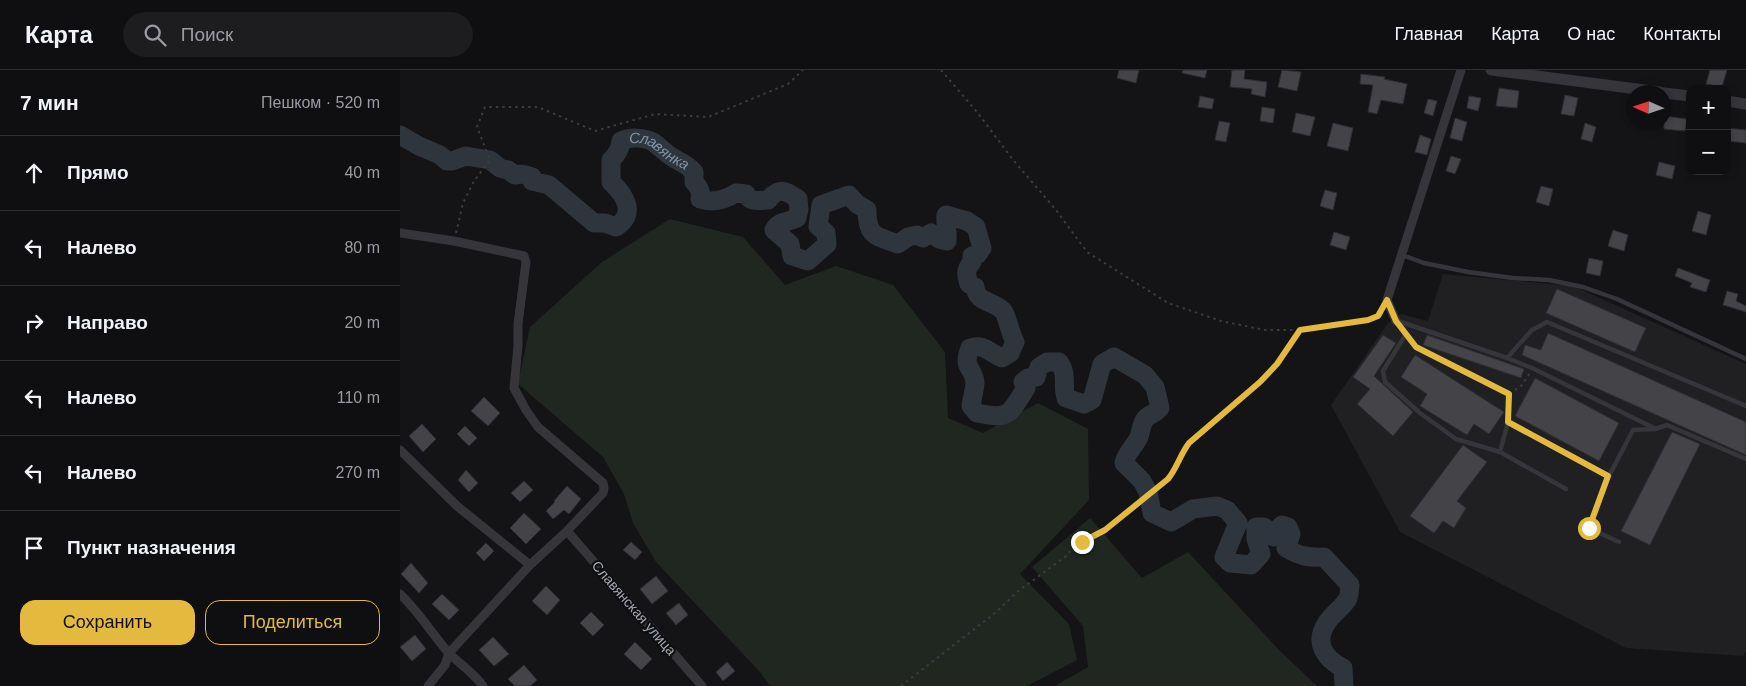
<!DOCTYPE html>
<html lang="ru">
<meta charset="utf-8">
<style>
body{margin:0;font-family:Helvetica,sans-serif;background:#1d1c1e;color:#f1f3f6}
.controls{position:absolute;right:15px;top:15px;display:grid;overflow:hidden;border-radius:10px;box-shadow:0 2px 8px #0003}
.controls button{width:45px;height:45px;display:grid;place-items:center;padding:0;border:0;border-bottom:1px solid #2f2e30;background:#0f0e10;color:#f1f3f6;font:25px sans-serif}
.compass{position:absolute;left:1226px;top:15px;width:45px;height:45px;border-radius:50%;background:#0f0e10;box-shadow:0 2px 8px #0003;rotate:273deg}
.stop{position:absolute;width:15px;height:15px;margin:-11px;border:4px solid #e3b93e;border-radius:50%;background:#fff}
.stop.end{background:#e3b93e;border-color:#fff;box-shadow:0 1px 5px #0008}
.list{margin:0;padding:0;list-style:none}
h2{display:flex;justify-content:space-between;align-items:center;height:65px;margin:0;padding:0 20px;font-size:21px}
h2 small{font-size:16px;font-weight:400;color:#9b9c9f}
.list li{display:grid;grid-template-columns:32px 1fr auto;gap:15px;align-items:center;box-sizing:border-box;height:75px;padding:0 20px;border-top:1px solid #2f2e30}
.list b{display:block;font-size:19px;white-space:nowrap}
.list em{font-size:16px;font-style:normal;color:#9b9c9f}
.actions{display:flex;gap:10px;padding:15px 20px}
.actions a{flex:1;padding:11px 0;border:1px solid #e3b93e;border-radius:15px;text-align:center;font-size:18px;color:#e3b93e}
.actions .main{background:#e3b93e;color:#111}
.icon{flex:none;width:28px;height:28px;fill:none;stroke:currentColor;stroke-width:2;stroke-linecap:round;stroke-linejoin:round}
.map{position:relative;flex:none;width:1346px;height:616px;overflow:hidden}
header{display:flex;align-items:center;gap:30px;box-sizing:border-box;height:70px;padding:0 25px;background:#0f0e10;border-bottom:1px solid #2f2e30}
header strong{font-size:24px}
nav{display:flex;gap:28px;margin-inline-start:auto;font-size:18px}
.search{width:350px;height:45px;background:#1d1c1e;display:flex;align-items:center;gap:12px;box-sizing:border-box;padding:0 18px;border-radius:28px;color:#9b9c9f;font-size:19px}
main{display:flex}
aside{flex:1;background:#0f0e10}
.map>svg:first-child{display:block}
.built{fill:#201f22}
.green{fill:#202721}
.lines{fill:none;stroke-linecap:round;stroke-linejoin:round}
.river{stroke:#2e353d;stroke-width:19}
.building{fill:#434348;stroke:#2e2e31}
.path{stroke:#3b3c40;stroke-width:2;stroke-dasharray:2.5 4;stroke-linecap:butt}
.service{stroke:#35353a;stroke-width:4.5}
.minor{stroke:#35353a;stroke-width:9}
.tertiary{stroke:#35353a;stroke-width:11}
.route{stroke:#e3b93e;stroke-width:6}
.labels{text-anchor:middle;stroke-width:4.5;stroke-linejoin:round;paint-order:stroke}
.street-label{font-size:14px;fill:#a6a9b4;stroke:#0f0e10}
.water-label{font-size:15px;font-style:italic;fill:#8094ad;stroke:#0f0e10}
</style>
<header>
<strong>Карта</strong>
<div class="search"><svg class="icon" aria-label="search" viewBox="0 0 24 24"><circle cx="10" cy="10" r="6"/><path d="M15 15l6 6"/></svg>Поиск</div>
<nav><a>Главная</a><a>Карта</a><a>О нас</a><a>Контакты</a></nav>
</header>
<main>
<aside>
<h2>7 мин<small>Пешком · 520 m</small></h2>
<ul class="list">
<li><svg class="icon" aria-label="ahead" viewBox="0 0 24 24"><path d="M12 20V5M6 11l6-6 6 6"/></svg><div><b>Прямо</b></div><em>40 m</em></li>
<li><svg class="icon" aria-label="left" viewBox="0 0 24 24"><path d="M17 20v-9H6M10 6l-5 5 5 5"/></svg><div><b>Налево</b></div><em>80 m</em></li>
<li><svg class="icon" aria-label="right" viewBox="0 0 24 24"><path d="M7 20v-9h11M14 6l5 5-5 5"/></svg><div><b>Направо</b></div><em>20 m</em></li>
<li><svg class="icon" aria-label="left" viewBox="0 0 24 24"><path d="M17 20v-9H6M10 6l-5 5 5 5"/></svg><div><b>Налево</b></div><em>110 m</em></li>
<li><svg class="icon" aria-label="left" viewBox="0 0 24 24"><path d="M17 20v-9H6M10 6l-5 5 5 5"/></svg><div><b>Налево</b></div><em>270 m</em></li>
<li><svg class="icon" aria-label="arrive" viewBox="0 0 24 24"><path d="M6 21V4h12l-3 4 3 4H6"/></svg><div><b>Пункт назначения</b></div></li>
</ul>
<div class="actions"><a class="main">Сохранить</a><a>Поделиться</a></div>
</aside>
<div class="map">
<svg width="1346" height="616" viewBox="0 0 1346 616">
<rect width="100%" height="100%" fill="#141315"/>
<path class="built" d="M1043,204L1173,216L1346,294V582L1343,586L1226,578L1000,462L931,335L988,253L1001,244L1028,251Z"/>
<path class="green" d="M270,149L343,167L385,215L436,196L493,215L545,282L548,348L583,363L638,333L688,359L689,430L620,504L669,554L677,590L627,616H370L359,601L256,492L233,453L224,424L203,387L118,314L130,257L202,192Z
M690,448L742,508L788,482L878,579L917,616H655L688,597L683,556L632,497Z"/>
<g class="lines">
<path class="river" id="s1" d="M0,65L19,76L40,85L47,91H52L66,86L90,90L100,98L108,100L115,105C122,103 126,105 132,107V111L149,115L194,153H205L216,157C237,144 225,125 211,112V90C217,85 220,79 221,71C229,67 244,67 253,72C259,76 265,83 272,87C281,93 286,93 294,102V112C299,117 302,122 300,129C312,133 325,130 336,123L346,124C350,133 359,130 368,130C379,117 385,120 398,129L399,139L397,148C389,152 379,150 374,160L390,174L392,186L408,191L427,174L426,163L418,156L421,135L449,125L457,134L467,140C467,167 476,166 498,174L508,167L517,165L523,168L531,163L539,169L547,171C548,161 545,154 546,145L567,151L576,157L582,178L578,184L572,186V192C565,200 566,205 569,214L575,217C577,234 594,230 604,242C606,244 611,265 615,272L610,283L602,288C589,283 585,273 570,278C562,299 573,296 575,312C575,319 572,328 571,336L577,343C611,350 609,344 626,318L623,312L628,308L636,307L639,297L647,292H659C668,304 662,316 666,328L684,334L692,330L702,294L714,287L745,305L755,317L760,338C755,344 752,343 747,347C740,353 742,362 738,369C733,378 726,383 724,393L742,411L748,422L752,443L771,452L793,439L817,436L827,440L838,453L824,487L830,493L851,495L861,484L856,469V457H864L874,467L877,460L882,455L888,457L891,464L886,478C899,486 909,488 924,487L950,515C949,520 950,526 947,530C941,539 931,545 926,554C914,573 925,589 943,598L944,616"/>
</g>
<path class="building" d="M719,0H739L736,13L717,8Z
M783,0H807L805,8L782,3Z
M832,0H845L844,9L867,12L865,27L851,24L852,19L830,17Z
M882,0L901,2L897,21L878,17Z
M1310,0H1327L1322,17L1306,14Z
M961,4L985,7L984,9L1007,14L1003,34L981,30L977,44L968,42L973,15L960,14Z
M1099,18L1119,21L1117,38L1096,36Z
M1165,25L1178,28L1174,46L1161,44Z
M800,26L814,29L812,39L798,37Z
M1069,26L1081,28L1078,41L1067,38Z
M1028,29L1037,31L1033,46L1024,43Z
M862,37L875,39L873,53L860,51Z
M896,43L915,47L910,66L892,62Z
M1264,46L1287,49L1285,61L1264,59Z
M1055,48L1067,52L1062,71L1050,68Z
M819,51L830,53L826,72L815,70Z
M933,53L953,58L948,81L927,76Z
M1185,53L1196,57L1192,72L1181,69Z
M1327,58L1346,60V73L1327,71Z
M1020,65L1031,69L1027,85L1015,82Z
M1051,86L1061,89L1055,104L1046,101Z
M1259,92L1275,96L1272,109L1256,105Z
M1141,116L1153,119L1149,136L1136,132Z
M925,120L937,123L933,140L920,136Z
M1298,141L1311,145L1306,165L1292,161Z
M1213,160L1228,165L1224,181L1208,176Z
M934,162L950,167L946,180L930,175Z
M1189,188L1203,191L1200,206L1186,203Z
M1278,198L1310,210L1306,222L1290,217L1292,213L1275,206Z
M1157,219L1246,258L1235,282L1146,243Z
M1327,221L1338,224L1336,231L1346,236V242L1323,235Z
M1148,263L1346,352V385L1122,285L1125,275L1141,280Z
M983,265L996,273L974,306L1013,342L993,366L957,334L970,319L953,307Z
M1027,265L1124,299L1121,308L1023,275Z
M1015,285L1104,342L1089,364L1074,354L1067,365L1020,336L1027,324L1001,307Z
M1135,308L1219,353L1199,391L1115,346Z
M84,327L100,343L88,356L71,341Z
M22,354L36,369L23,382L9,366Z
M65,356L77,368L69,376L57,364Z
M1272,362L1300,374L1250,475L1221,461Z
M1063,375L1087,392L1057,431L1066,438L1054,458L1043,451L1034,463L1010,446Z
M66,400L78,413L69,422L58,410Z
M124,411L133,420L120,432L111,423Z
M167,416L181,429L169,444L164,440L153,449L146,441L155,432L154,431Z
M124,443L141,459L126,474L110,458Z
M231,472L242,482L235,490L223,480Z
M86,473L94,481L84,491L76,483Z
M11,493L28,513L19,523L1,504Z
M256,506L268,521L252,534L240,519Z
M146,516L160,530L147,545L132,531Z
M42,524L59,540L49,550L32,534Z
M279,533L288,545L276,555L266,543Z
M191,542L204,555L193,566L180,553Z
M15,565L26,579L12,591L0,577Z
M93,567L109,584L94,596L79,580Z
M235,572L252,589L241,600L224,584Z
M327,592L335,601L323,611L316,602Z
M124,595L137,610L130,616H115L108,609Z"/>
<g class="lines">
<path class="path" d="M541,0L577,42L614,91L656,140L687,182L768,233L821,251L865,260H900L968,250L978,245L981,241
M56,163L63,133L74,111L90,90L77,57L85,37H138L195,61L255,44L308,47L388,14L403,0
M1115,320L1121,316L1130,303
M501,616L595,543L617,522L665,487L673,478L705,460L733,436L758,419L775,401L781,386L789,373L860,312L877,293L900,260"/>
<path class="service" d="M1002,185L1024,193L1068,202L1113,208L1149,210L1183,217L1217,229L1346,289
M996,251L1016,277L1109,324L1108,352L1209,406L1233,360L1255,359L1267,355L1346,389
M998,251L1107,288L1132,260L1147,252L1346,336
M1006,264L983,301L985,312L1020,343L1056,369L1100,382
M1107,288L1132,298L1254,358
M1108,352L1100,382L1166,419
M1209,406L1189,458L1219,472"/>
<path class="minor" d="M0,163L54,171L124,186L126,192L118,254V276L114,318L126,340L138,357L203,413L204,418L203,423L167,461L130,495L49,583L45,595L28,616
M996,251L987,230L1061,0
M0,380L57,436L130,495
M167,461L302,616
M0,524C18,541 31,562 47,581C58,593 73,602 83,616"/>
<path class="tertiary" d="M1091,0L1260,22
M1264,23L1290,26
M1327,31L1346,34"/>
</g>
<g class="lines">
<path class="route" d="M682,472L705,460L768,409C777,398 780,385 789,373L860,312L877,294L900,260L968,250L978,246L987,230L996,251L1016,277L1109,324L1108,352L1208,406L1189,458"/>
</g>
<g class="labels">
<g class="street-label">
<text transform="translate(234 538) rotate(49)" y="5">Славянская улица</text>
</g>
<g class="water-label">
<text dy="5" stroke="none"><textPath href="#s1" startOffset="389">Славянка</textPath></text>
</g>
</g>
</svg>
<div class="controls">
<button>+</button>
<button>−</button>
</div>
<svg class="compass" viewBox="-18 -18 36 36"><path d="M0-13l5 13h-10z" fill="#e53935"/><path d="M0 13l5-13h-10z" fill="#9b9c9f"/></svg>
<div class="stop" style="left:1189px;top:458px"></div>
<div class="stop end" style="left:682px;top:472px"></div>
</div>
</main>
